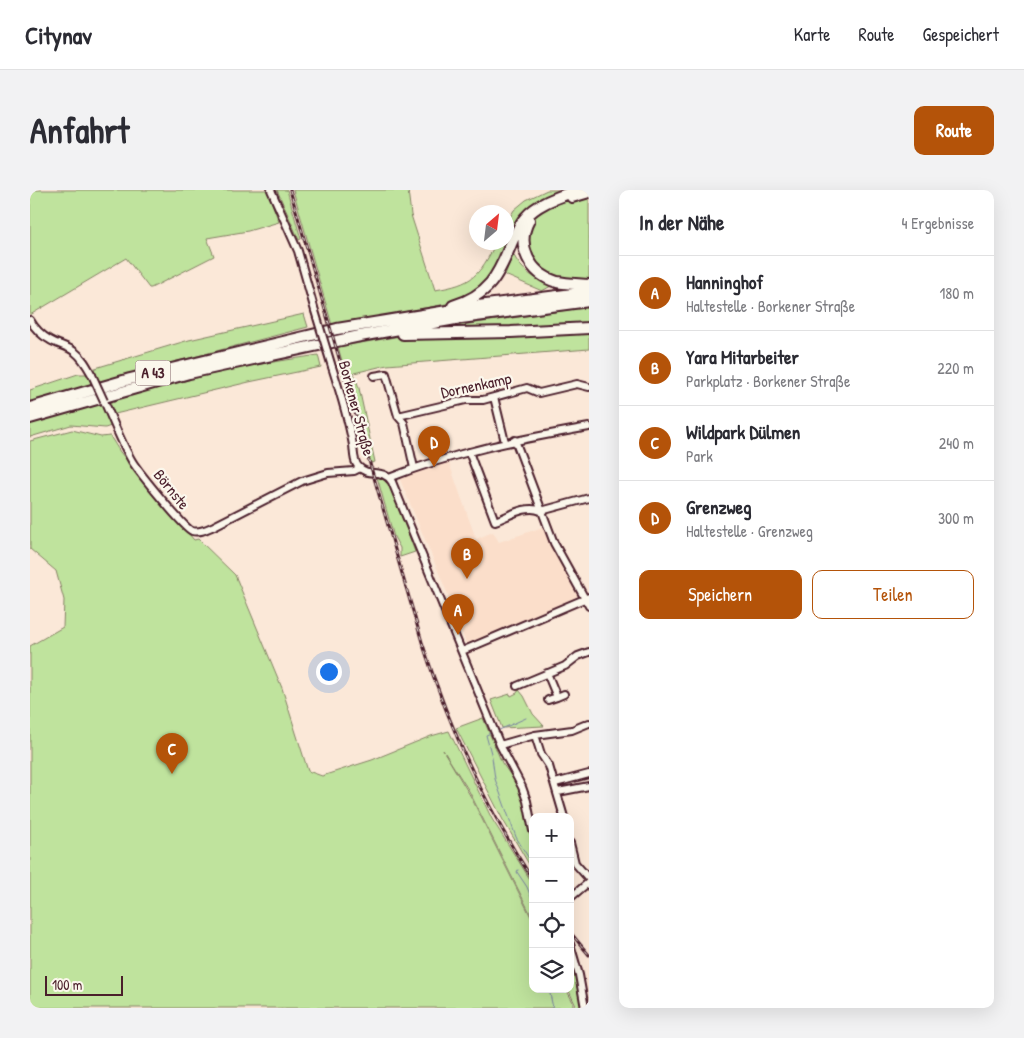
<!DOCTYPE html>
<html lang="de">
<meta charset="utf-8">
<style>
body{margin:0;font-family:"Patrick Hand",sans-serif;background:#f2f2f3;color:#2b2b33}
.controls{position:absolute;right:15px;bottom:15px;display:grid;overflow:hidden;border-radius:10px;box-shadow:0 5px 20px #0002}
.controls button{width:45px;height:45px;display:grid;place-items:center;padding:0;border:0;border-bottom:1px solid #e1e1e2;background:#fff;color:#2b2b33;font:25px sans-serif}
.compass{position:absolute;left:439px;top:15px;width:45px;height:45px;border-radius:50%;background:#fff;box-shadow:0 5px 20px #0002;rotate:28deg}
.scale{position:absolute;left:15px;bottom:12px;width:78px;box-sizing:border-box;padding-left:5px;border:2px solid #4a1f2b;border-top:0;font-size:14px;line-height:18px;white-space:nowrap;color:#4a1f2b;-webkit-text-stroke:4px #fbf7ec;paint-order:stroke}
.you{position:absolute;left:298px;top:481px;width:18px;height:18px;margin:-12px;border:4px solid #fff;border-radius:50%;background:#1a73e8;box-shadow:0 0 0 8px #1a73e833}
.badge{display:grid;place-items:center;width:32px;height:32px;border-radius:50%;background:#b45309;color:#fff;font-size:16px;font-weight:700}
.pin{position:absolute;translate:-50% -41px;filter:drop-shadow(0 1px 2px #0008)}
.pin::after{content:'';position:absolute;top:26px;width:18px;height:15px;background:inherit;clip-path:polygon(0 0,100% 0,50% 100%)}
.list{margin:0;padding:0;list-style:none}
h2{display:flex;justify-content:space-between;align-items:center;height:65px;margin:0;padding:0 20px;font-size:21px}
h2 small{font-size:16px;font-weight:400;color:#7c7c81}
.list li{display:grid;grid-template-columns:32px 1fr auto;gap:15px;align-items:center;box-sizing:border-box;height:75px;padding:0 20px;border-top:1px solid #e1e1e2}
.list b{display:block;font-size:19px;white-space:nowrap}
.list p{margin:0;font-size:16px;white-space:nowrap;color:#7c7c81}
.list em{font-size:16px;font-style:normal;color:#7c7c81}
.actions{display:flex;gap:10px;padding:15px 20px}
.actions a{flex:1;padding:11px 0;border:1px solid #b45309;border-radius:10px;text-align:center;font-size:18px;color:#b45309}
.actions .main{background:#b45309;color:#fff}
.icon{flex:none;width:28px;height:28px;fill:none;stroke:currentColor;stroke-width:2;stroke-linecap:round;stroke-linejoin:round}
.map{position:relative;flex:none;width:559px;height:818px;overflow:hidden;border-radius:10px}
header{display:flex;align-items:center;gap:30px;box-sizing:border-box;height:70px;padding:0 25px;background:#fff;border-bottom:1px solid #e1e1e2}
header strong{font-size:24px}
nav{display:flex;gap:28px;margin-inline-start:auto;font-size:18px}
.intro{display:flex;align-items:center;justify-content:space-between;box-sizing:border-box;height:120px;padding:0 30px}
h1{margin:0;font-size:35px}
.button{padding:12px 22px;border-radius:10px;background:#b45309;color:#fff;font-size:18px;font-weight:700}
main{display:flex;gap:30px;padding:0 30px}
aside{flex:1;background:#fff;border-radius:10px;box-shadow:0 5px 20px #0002}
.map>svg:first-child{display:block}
.built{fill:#fbdeca}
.green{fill:#bfe39d;stroke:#848164}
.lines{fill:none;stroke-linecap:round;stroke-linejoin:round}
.stream{stroke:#7982a2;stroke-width:1}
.minor-casing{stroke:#4a1f2b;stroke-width:10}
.highway-casing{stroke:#4a1f2b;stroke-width:14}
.minor{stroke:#fbf7ec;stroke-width:6}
.highway{stroke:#fbf7ec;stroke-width:10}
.rail-casing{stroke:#4a1f2b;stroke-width:3}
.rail{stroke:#fbf7ec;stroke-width:1;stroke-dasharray:4;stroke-linecap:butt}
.minor-bridge-casing{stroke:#4a1f2b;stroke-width:10;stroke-linecap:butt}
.minor-bridge{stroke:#fbf7ec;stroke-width:6}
.labels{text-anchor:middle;stroke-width:4.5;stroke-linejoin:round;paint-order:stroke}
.shield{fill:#fbf7ec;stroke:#7f6065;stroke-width:1}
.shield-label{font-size:15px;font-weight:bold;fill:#4a1f2b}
.street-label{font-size:16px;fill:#4a1f2b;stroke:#fbf7ec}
</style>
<header>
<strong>Citynav</strong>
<nav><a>Karte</a><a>Route</a><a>Gespeichert</a></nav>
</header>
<div class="intro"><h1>Anfahrt</h1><a class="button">Route</a></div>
<main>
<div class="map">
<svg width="559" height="818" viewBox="0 0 559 818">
<rect width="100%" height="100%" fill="#fbe8d8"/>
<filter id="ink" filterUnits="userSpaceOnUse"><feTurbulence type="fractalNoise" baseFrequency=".02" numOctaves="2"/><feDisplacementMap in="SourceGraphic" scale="10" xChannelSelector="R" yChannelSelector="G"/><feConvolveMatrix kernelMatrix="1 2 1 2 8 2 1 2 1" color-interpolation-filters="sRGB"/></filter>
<g filter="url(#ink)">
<path class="built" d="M418,270L446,349L463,342L469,352L516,336L553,407L437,456L421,412L369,287Z"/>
<path class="green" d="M0,0H237L249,32L218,41L177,48L184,66L121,98H119L96,68L0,125Z
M247,0H257L271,49L269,50Z
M263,0H378L381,25L405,100C443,94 449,86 466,53L477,52V32L484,20L496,10L517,0H541L512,11L459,93L427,112L302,135Z
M559,4V93L542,92L515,85L496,59L502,29L506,24L516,18Z
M483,64C492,81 503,88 521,96L512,101L475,85Z
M559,117V135L397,140Z
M274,124L278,137L68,192L62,179L159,150Z
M559,141V159L357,175L324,183L329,198L345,272L341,273L308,157L376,145Z
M288,165L291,177L219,192L85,224L82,222L76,211L133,196L212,177Z
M48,184H58L62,194L0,213V200Z
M72,213L80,229L81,236L75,238L41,235L0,247V234Z
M42,240L71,247L80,246L90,262L164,350L168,349L205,385L252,498L278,581L292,586L342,570L401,546L419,541L462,629L503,694V729L439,601L413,560L441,607L503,731V799H536L543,812V818H0V456L33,437L34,410L26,381L0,359V251Z
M347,287L355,290L361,296L385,362L370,367V358L364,347Z
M489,500L494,506L503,524L514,536L472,538L461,510L480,504L481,506L487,503Z
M453,528L472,573L484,590L492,606L503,656V681L473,630L426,538Z
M540,763L553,818H547L538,799H540Z"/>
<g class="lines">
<path class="stream" d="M467,541L496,528
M461,543L456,545L462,567L465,589L486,647L501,672
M488,680L487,682L497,697L503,712
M519,799L523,818"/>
<g class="minor-casing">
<path id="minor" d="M241,0L268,61L285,121
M0,130C5,139 11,145 20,150C28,155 38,156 45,162C53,168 57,176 62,185
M302,177C310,202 318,228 323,255C324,262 323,272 329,277C339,288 352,277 362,292L470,555L492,597L497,611L503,641
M344,186L356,184L368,226L374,233L384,278
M464,207L475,252
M74,211C83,231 91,252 102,271C108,281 154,338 162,341C170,343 177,339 184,336L272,291L298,283L324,281L330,278
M368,226L436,210H453L497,198L509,203L547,194L559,197
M485,250L524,353L559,416
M439,262L465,331C479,326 497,314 511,321L559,308
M359,288C424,262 491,249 559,237
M432,461L559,407
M517,483L527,507L534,504
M487,496L535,476L548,466L559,462
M518,510L527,507
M505,545L511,564L519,576L534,627
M470,555L505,545L542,540L559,533
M525,593L559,584
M528,602L559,596
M540,653L545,673L559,689
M540,708L559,692
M540,754L549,785L555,818"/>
</g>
<g class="highway-casing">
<path id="highway" d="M542,7L559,2
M499,30C485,56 500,84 527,92C538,94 548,94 559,95
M423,116C459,105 468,86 481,54C485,45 489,34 496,27C509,12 530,7 547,0
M373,144L481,142L559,138
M0,218L100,189L307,139L448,116L559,102
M0,228L159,183L330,146L431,128L559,111"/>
</g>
<use href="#minor" class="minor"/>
<use href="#highway" class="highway"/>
<g class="rail-casing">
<path id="rail" d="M260,0L392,452C419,537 454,615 503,690
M540,742L559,765"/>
</g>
<use href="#rail" class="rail"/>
<g class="minor-bridge-casing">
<path id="minor-bridge" d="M285,121L302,177
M62,185L74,211"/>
</g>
<use href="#minor-bridge" class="minor-bridge"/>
</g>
</g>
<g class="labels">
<rect class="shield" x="105.5" y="170.5" width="35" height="25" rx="4"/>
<g class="shield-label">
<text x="123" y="188">A 43</text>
</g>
<g class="street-label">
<text transform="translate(446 195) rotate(-12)" y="6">Dornenkamp</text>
<text transform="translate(327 218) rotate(75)" y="6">Borkener Straße</text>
<text transform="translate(142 299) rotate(51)" y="6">Börnste</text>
</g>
</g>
</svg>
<div class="controls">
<button>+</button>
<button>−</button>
<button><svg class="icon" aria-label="locate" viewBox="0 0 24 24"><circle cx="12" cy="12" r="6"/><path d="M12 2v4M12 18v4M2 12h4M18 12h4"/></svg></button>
<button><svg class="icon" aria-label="layers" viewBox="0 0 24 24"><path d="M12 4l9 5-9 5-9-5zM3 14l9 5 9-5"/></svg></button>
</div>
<svg class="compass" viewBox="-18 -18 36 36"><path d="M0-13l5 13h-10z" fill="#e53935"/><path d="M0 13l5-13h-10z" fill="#7c7c81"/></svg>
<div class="scale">100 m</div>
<div class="you"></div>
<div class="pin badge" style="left:428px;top:445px">A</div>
<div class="pin badge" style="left:437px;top:389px">B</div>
<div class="pin badge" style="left:142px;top:584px">C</div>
<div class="pin badge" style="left:404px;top:277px">D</div>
</div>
<aside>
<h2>In der Nähe<small>4 Ergebnisse</small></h2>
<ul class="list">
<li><span class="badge">A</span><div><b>Hanninghof</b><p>Haltestelle · Borkener Straße</p></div><em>180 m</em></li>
<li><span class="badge">B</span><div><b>Yara Mitarbeiter</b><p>Parkplatz · Borkener Straße</p></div><em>220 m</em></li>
<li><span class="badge">C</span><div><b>Wildpark Dülmen</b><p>Park</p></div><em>240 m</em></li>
<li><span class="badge">D</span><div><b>Grenzweg</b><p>Haltestelle · Grenzweg</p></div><em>300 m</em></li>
</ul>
<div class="actions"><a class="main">Speichern</a><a>Teilen</a></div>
</aside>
</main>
